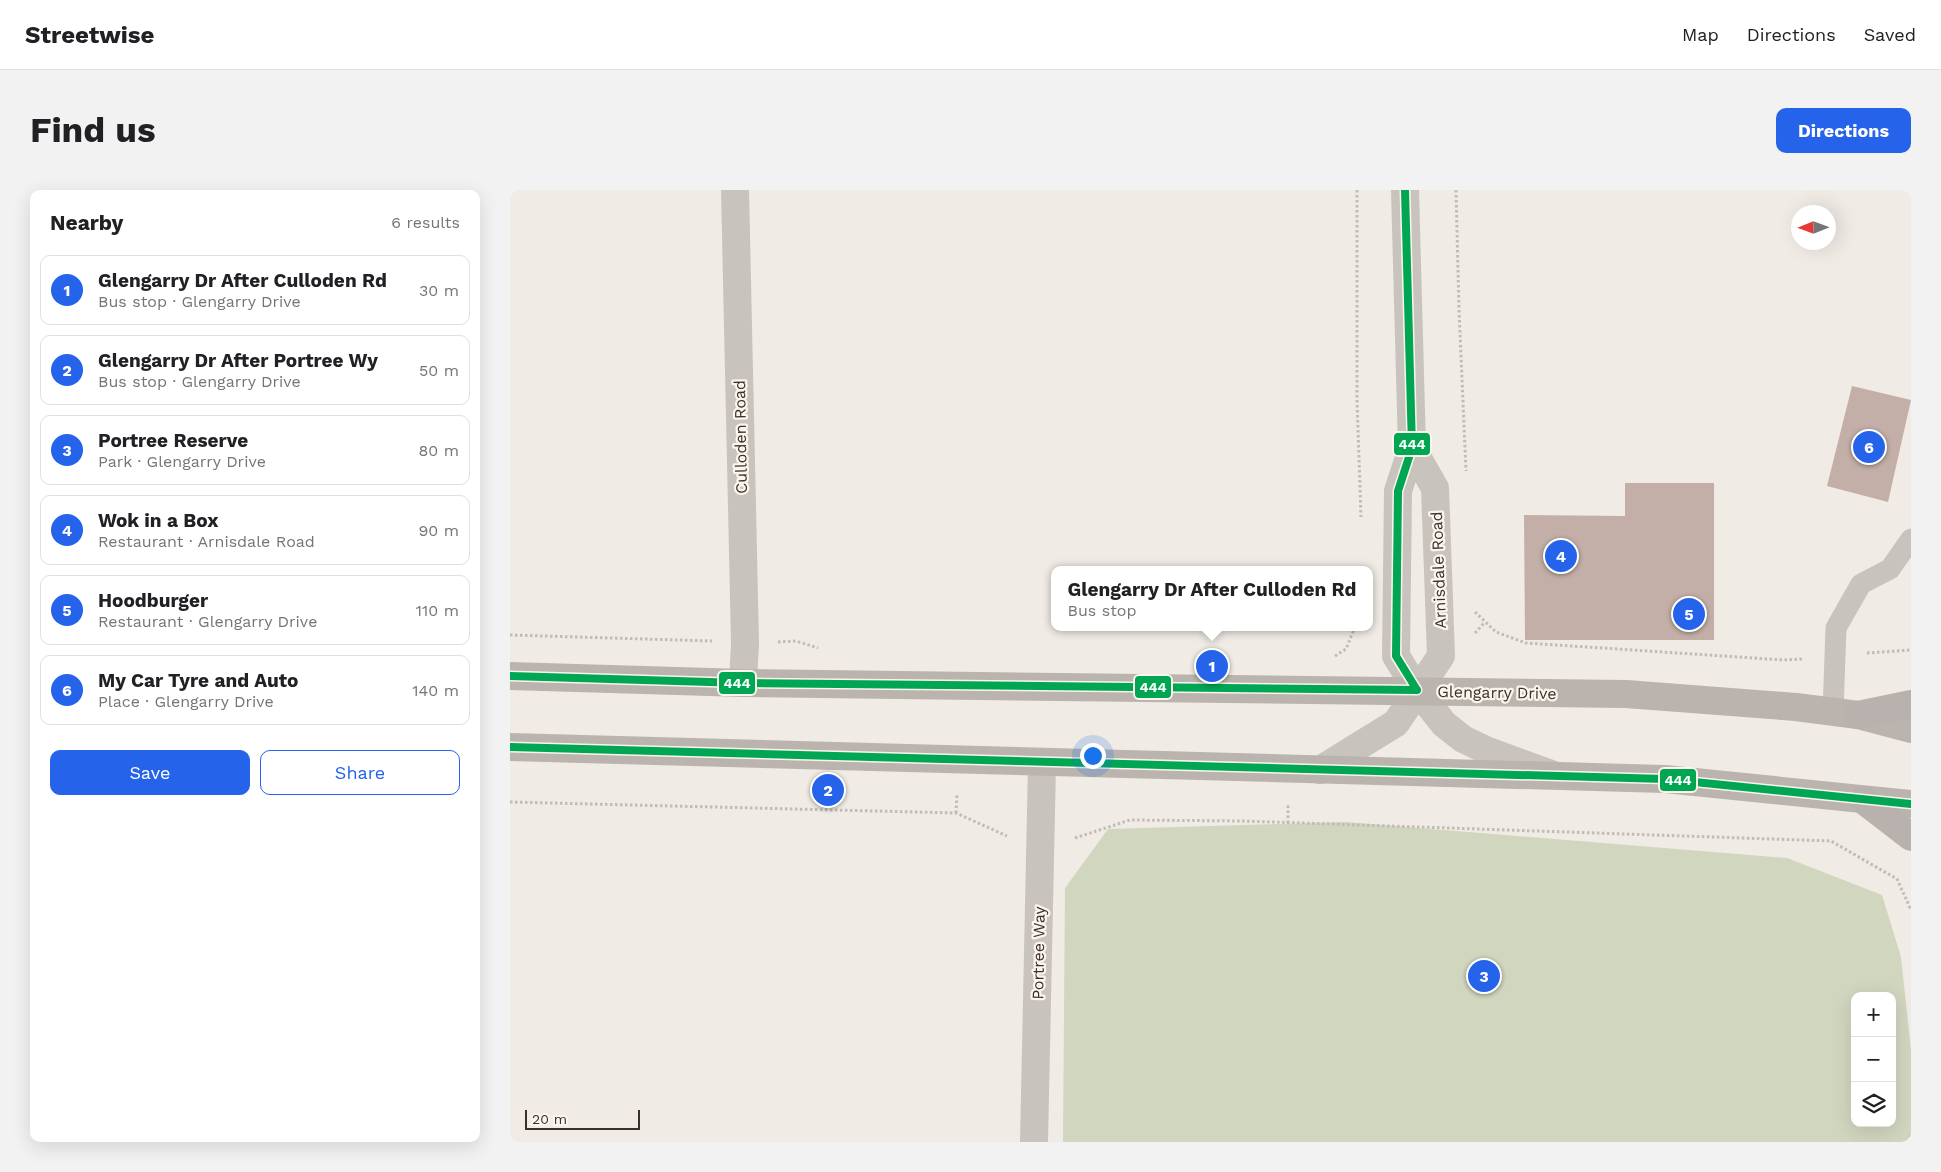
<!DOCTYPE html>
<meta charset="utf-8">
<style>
body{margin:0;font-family:"Work Sans",sans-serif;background:#f2f2f2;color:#202124}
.controls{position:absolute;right:15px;bottom:15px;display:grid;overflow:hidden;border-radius:10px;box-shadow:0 5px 20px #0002}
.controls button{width:45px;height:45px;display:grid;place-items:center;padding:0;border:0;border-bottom:1px solid #e0e0e0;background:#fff;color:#202124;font:25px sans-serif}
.compass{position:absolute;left:1281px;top:15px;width:45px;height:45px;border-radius:50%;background:#fff;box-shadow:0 5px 20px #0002;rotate:269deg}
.scale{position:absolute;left:15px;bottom:12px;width:115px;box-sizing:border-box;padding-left:5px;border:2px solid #3b302b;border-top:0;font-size:14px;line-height:18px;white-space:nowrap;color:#3b302b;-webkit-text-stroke:4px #fbf5ee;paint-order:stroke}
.you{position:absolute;left:582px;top:565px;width:18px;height:18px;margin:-12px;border:4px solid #fff;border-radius:50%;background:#1a73e8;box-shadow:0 0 0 8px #1a73e833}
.badge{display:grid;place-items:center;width:32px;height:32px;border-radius:50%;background:#2563eb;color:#fff;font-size:16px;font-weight:700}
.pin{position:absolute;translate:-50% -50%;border:2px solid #fff;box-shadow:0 1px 5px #0006}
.popup{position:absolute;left:541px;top:376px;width:322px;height:65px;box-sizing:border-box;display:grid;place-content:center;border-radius:10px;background:#fff;filter:drop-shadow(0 1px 4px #0005);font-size:16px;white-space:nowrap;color:#757577}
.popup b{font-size:19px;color:#202124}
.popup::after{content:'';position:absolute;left:50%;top:100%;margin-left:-10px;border:10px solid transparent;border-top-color:#fff}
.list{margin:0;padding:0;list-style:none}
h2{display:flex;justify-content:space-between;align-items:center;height:65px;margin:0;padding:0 20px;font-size:21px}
h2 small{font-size:16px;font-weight:400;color:#757577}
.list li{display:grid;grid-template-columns:32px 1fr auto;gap:15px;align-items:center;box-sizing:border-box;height:70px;margin:0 10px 10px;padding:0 10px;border:1px solid #e0e0e0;border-radius:10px}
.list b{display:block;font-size:19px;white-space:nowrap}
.list p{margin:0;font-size:16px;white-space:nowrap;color:#757577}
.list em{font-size:16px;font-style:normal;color:#757577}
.actions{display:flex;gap:10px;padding:15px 20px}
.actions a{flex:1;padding:11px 0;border:1px solid #2563eb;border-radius:10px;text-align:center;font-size:18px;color:#2563eb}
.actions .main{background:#2563eb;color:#fff}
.icon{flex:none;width:28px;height:28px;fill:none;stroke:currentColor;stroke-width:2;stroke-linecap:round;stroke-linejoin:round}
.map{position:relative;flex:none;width:1401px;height:952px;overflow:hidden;border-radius:10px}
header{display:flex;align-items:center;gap:30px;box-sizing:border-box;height:70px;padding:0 25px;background:#fff;border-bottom:1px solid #e0e0e0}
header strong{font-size:24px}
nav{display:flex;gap:28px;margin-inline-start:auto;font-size:18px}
.intro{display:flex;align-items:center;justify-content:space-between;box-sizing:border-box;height:120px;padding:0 30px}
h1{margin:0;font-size:35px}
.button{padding:12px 22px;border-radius:10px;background:#2563eb;color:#fff;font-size:18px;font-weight:700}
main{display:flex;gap:30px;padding:0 30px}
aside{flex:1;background:#fff;border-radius:10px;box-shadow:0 5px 20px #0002}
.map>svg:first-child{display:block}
.green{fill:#d1d6bf;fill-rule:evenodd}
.building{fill:#c3afa7}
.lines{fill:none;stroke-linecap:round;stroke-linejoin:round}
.path{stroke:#c2bbb6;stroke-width:3;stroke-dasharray:2.5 2.5;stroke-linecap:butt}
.service{stroke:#c9c3be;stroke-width:21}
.minor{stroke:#c9c3be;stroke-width:28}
.secondary{stroke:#bab3ae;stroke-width:28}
.primary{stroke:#b8b1ad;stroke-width:28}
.bus-1-casing{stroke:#fbf5ee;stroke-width:11}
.bus-1{stroke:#00a651;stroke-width:8}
.labels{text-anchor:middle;stroke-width:4.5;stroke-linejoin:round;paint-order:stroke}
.street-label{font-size:16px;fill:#3b302b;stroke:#fbf5ee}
.line-badge{stroke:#fbf5ee;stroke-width:2}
.badge-label{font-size:14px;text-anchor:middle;font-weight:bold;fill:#fff}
</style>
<header>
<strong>Streetwise</strong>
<nav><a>Map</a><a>Directions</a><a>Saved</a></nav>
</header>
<div class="intro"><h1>Find us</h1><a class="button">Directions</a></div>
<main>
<aside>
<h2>Nearby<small>6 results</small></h2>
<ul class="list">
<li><span class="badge">1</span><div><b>Glengarry Dr After Culloden Rd</b><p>Bus stop · Glengarry Drive</p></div><em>30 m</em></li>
<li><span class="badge">2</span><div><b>Glengarry Dr After Portree Wy</b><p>Bus stop · Glengarry Drive</p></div><em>50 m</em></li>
<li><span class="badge">3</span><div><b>Portree Reserve</b><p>Park · Glengarry Drive</p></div><em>80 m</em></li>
<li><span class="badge">4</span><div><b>Wok in a Box</b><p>Restaurant · Arnisdale Road</p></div><em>90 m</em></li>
<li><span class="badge">5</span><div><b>Hoodburger</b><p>Restaurant · Glengarry Drive</p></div><em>110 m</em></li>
<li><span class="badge">6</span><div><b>My Car Tyre and Auto</b><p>Place · Glengarry Drive</p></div><em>140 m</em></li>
</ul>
<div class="actions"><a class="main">Save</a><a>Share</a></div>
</aside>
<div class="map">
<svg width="1401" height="952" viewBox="0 0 1401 952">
<rect width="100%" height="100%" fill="#f0ebe5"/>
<path class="green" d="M836,632L1277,668L1372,705L1391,767L1401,860V952H553L555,698L598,639ZM1345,806H1382V933H1345Z"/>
<path class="building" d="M1342,196L1401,210L1378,312L1317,296Z
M1115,293H1204V450H1015L1014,325L1115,326Z"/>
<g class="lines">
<path class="path" d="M847,0V210L851,327
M946,0L949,120L956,281
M965,422L986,442L1016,453L1274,470L1293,469
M965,443L975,432
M0,445L202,451
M268,452L286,451L308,458
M1357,463L1401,460
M825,466L836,459L845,437
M0,612L446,623L497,646
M446,623L447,603
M778,633V613
M565,648L620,630L733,631L1321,651L1387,689L1401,720
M1399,952L1401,944"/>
<path class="service" d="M1323,522L1326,438L1351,394L1380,379L1401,349"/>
<path class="minor" d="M225,0L235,453L233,493
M895,0L902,258L888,301L886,466L907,500L934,534L953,549L978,561L1041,584
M810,580L886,533L931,466L925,298L902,258
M524,952L532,574"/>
<path class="secondary" d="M0,486L233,493L1116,504L1286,517L1348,525L1401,539
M0,557L1155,589L1401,614"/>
<path class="primary" d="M1348,525L1401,514
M1353,610L1401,647"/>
<g class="bus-1-casing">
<path id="bus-1" d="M895,0L902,258L888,301L886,466L907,500
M0,486L233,493L907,500
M0,557L1155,589L1401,614"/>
</g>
<use href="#bus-1" class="bus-1"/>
</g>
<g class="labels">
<g class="street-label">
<text transform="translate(230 247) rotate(-91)" y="6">Culloden Road</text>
<text transform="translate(928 380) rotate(-92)" y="6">Arnisdale Road</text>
<text transform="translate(987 502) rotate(1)" y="6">Glengarry Drive</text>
<text transform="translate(528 763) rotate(-89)" y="6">Portree Way</text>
</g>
</g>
<g class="line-badge">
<rect x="883" y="242" width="38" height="24" rx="5" fill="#00a651"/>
<rect x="208" y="481" width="38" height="24" rx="5" fill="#00a651"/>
<rect x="624" y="485" width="38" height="24" rx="5" fill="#00a651"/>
<rect x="1149" y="578" width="38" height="24" rx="5" fill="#00a651"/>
</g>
<g class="badge-label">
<text x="902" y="259">444</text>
<text x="227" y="498">444</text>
<text x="643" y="502">444</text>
<text x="1168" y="595">444</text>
</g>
</svg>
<div class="controls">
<button>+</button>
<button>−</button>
<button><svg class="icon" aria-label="layers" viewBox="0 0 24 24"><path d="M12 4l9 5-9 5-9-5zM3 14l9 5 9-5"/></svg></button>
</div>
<svg class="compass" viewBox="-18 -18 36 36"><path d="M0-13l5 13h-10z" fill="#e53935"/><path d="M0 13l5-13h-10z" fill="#757577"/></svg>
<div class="scale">20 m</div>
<div class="you"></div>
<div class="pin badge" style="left:702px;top:476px">1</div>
<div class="popup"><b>Glengarry Dr After Culloden Rd</b>Bus stop</div>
<div class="pin badge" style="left:318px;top:600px">2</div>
<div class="pin badge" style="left:974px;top:786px">3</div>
<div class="pin badge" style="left:1051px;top:366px">4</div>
<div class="pin badge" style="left:1179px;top:424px">5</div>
<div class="pin badge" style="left:1359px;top:257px">6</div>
</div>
</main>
